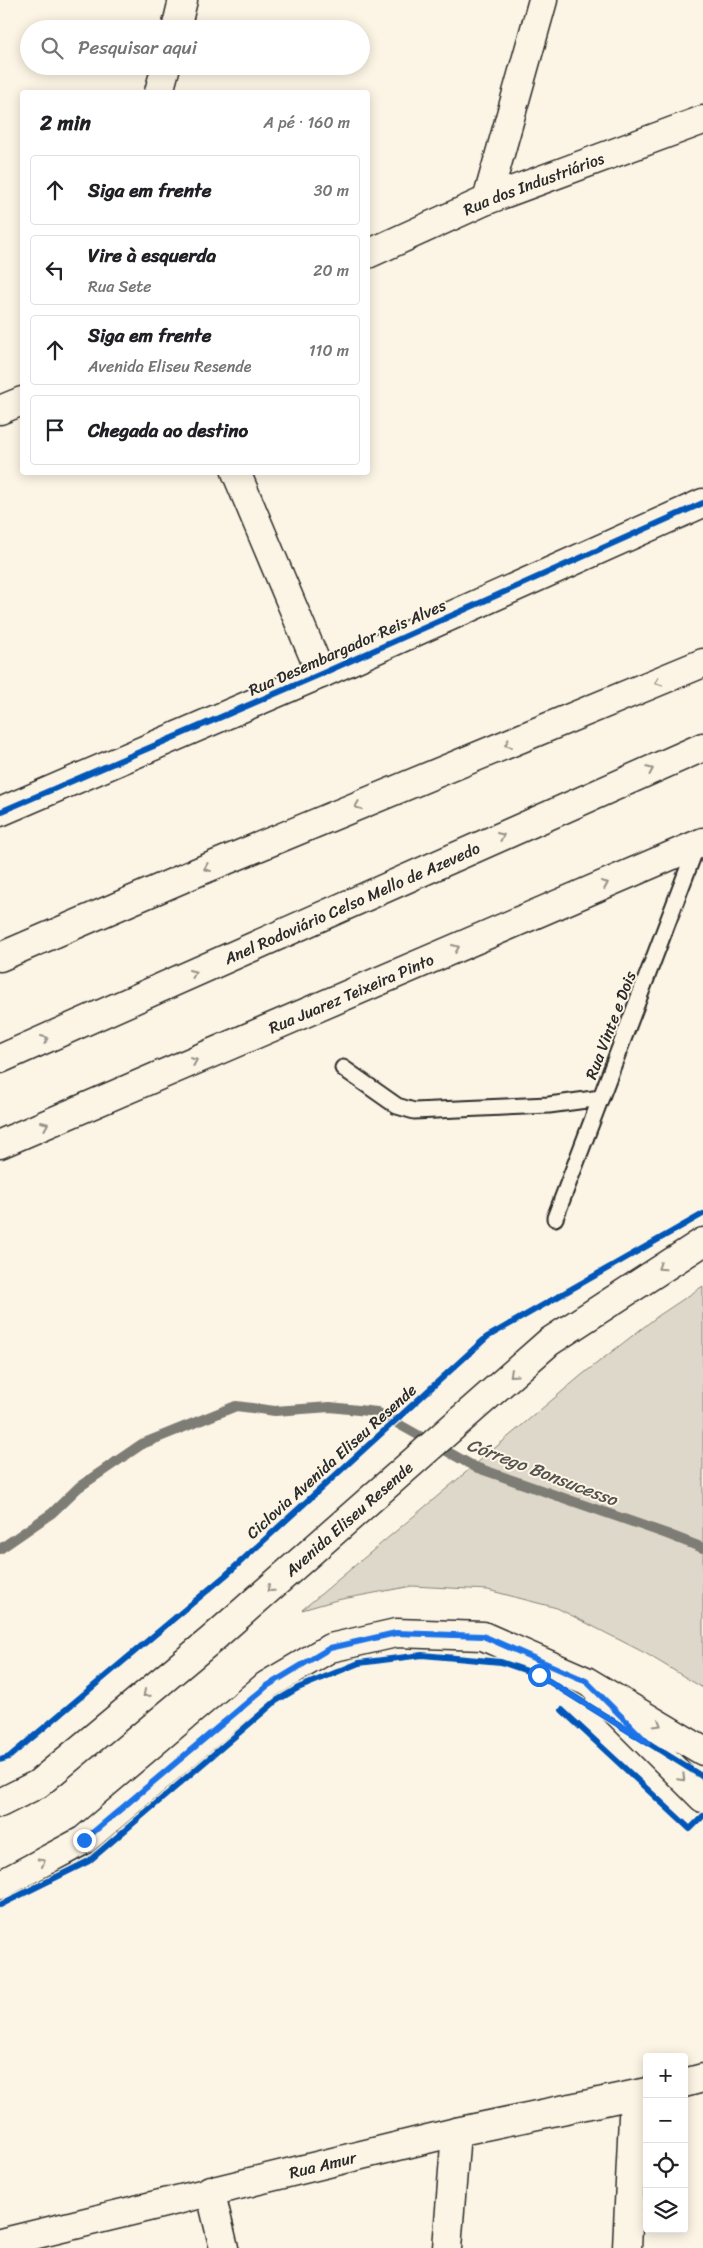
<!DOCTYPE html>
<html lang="pt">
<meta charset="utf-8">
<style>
body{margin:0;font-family:Sriracha,sans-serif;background:#f2f2f2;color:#202124}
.controls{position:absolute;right:15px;bottom:15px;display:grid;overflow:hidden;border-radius:5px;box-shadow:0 2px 12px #0003}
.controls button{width:45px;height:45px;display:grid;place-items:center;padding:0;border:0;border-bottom:1px solid #e0e0e0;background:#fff;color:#202124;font:25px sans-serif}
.stop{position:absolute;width:15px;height:15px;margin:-11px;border:4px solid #1a73e8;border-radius:50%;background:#fff}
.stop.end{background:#1a73e8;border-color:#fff;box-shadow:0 1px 5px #0008}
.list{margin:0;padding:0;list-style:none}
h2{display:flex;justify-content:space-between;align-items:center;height:65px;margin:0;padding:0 20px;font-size:21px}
h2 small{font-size:16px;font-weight:400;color:#757577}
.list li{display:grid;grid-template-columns:32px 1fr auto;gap:15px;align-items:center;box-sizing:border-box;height:70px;margin:0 10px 10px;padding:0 10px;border:1px solid #e0e0e0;border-radius:5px}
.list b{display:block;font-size:19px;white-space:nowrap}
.list p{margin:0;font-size:16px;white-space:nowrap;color:#757577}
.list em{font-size:16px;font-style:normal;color:#757577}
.icon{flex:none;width:28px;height:28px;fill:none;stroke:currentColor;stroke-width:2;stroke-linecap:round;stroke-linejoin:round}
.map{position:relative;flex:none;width:703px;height:2248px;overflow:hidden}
.search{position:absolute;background:#fff;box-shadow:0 2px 12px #0003;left:20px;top:20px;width:350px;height:55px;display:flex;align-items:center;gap:12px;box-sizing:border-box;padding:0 18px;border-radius:28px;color:#757577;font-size:19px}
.panel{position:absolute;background:#fff;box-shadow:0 2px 12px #0003;left:20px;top:90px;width:350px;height:385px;border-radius:5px}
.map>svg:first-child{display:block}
.green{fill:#ded8ca;stroke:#84827a}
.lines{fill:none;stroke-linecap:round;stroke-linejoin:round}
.stream{stroke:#7d7b74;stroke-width:10}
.service-casing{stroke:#2b2b2b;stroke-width:19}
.minor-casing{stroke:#2b2b2b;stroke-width:31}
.tertiary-casing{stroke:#2b2b2b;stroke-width:31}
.secondary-casing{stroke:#2b2b2b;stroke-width:31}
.primary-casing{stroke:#2b2b2b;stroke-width:31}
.motorway-casing{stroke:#2b2b2b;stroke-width:31}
.service{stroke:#fcf5e5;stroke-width:15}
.minor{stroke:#fcf5e5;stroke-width:28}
.tertiary{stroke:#fcf5e5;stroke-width:28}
.secondary{stroke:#fcf5e5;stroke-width:28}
.primary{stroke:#fcf5e5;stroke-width:28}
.motorway{stroke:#fcf5e5;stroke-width:28}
.cycleway-casing{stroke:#fcf5e5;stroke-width:9}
.cycleway{stroke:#0057b8;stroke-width:6}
.oneway{stroke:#949088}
.route{stroke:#1a73e8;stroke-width:6}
.labels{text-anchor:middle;stroke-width:4;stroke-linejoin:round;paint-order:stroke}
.street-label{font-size:16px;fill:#2b2b2b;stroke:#fcf5e5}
.water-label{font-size:18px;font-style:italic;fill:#545350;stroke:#fcf5e5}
</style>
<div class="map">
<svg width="703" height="2248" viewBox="0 0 703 2248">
<rect width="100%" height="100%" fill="#fcf5e5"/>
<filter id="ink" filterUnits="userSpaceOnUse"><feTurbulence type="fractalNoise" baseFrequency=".02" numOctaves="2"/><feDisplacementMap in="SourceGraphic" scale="10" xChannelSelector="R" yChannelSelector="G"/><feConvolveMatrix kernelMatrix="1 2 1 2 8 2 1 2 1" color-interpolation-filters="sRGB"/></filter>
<g filter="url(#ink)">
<path class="green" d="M703,1286V1688L645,1653L557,1608L488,1590L412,1586L337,1600L302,1610L583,1374L658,1316Z"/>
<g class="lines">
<path class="stream" d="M0,1549L52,1513L79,1487L142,1444L236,1406L275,1411L330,1407L377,1412L475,1467L667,1534L703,1548"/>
<g class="service-casing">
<path id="service" d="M343,1068L397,1106L414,1111L549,1105L601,1098
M555,1218L697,845"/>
</g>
<g class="minor-casing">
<g id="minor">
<path d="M176,29L183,0"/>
<path d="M159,92L166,66"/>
<path d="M487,200L543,0"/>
<path d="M236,472L321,674"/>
<path d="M600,1695L703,1798"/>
<path d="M684,2083L703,2078"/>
<path d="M210,2190L224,2248"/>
<path id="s1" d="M0,2243L456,2132L647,2092"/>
<path d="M447,2248L456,2132"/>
<path d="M627,2248L634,2095"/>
</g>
</g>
<g class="tertiary-casing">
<g id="tertiary">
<path id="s2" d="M368,254L487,200L703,120"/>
<path d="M0,410L22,401"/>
<path d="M0,812L321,674L703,503"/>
</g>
</g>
<g class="secondary-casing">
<g id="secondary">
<path id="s3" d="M0,1803L38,1784L211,1640L549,1342L703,1242"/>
<path d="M0,1885L84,1840L267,1685L330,1648L396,1633L483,1636L586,1681L703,1751"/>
</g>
</g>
<g class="primary-casing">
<g id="primary">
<path id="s4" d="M0,1144L703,842"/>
</g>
</g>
<g class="motorway-casing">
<g id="motorway">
<path d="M0,957L200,871L703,663"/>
<path id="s5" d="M0,1059L703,747"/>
</g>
</g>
<use href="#service" class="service"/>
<use href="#minor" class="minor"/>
<use href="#tertiary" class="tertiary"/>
<use href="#secondary" class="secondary"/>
<use href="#primary" class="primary"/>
<use href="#motorway" class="motorway"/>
<g class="cycleway-casing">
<path id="cycleway" d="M0,812L321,674L703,503
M562,1710L690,1829L703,1816
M0,1760L9,1757L226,1575L487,1337L703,1214
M0,1905L89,1861L276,1701L298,1688L359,1663L422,1655L501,1662L539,1675L703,1777"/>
</g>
<use href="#cycleway" class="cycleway"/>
</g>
<defs><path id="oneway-chevron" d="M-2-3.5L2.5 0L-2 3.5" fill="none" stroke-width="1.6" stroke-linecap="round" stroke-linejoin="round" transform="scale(1.25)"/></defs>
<g class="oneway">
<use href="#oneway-chevron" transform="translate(658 682) rotate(158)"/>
<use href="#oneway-chevron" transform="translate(508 744) rotate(158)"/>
<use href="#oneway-chevron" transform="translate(650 770) rotate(-24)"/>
<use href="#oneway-chevron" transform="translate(358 806) rotate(158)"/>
<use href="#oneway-chevron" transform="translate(501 836) rotate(-24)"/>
<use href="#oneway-chevron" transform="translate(207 868) rotate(157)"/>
<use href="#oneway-chevron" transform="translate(605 884) rotate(-23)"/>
<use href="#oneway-chevron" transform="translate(456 948) rotate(-23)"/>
<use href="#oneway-chevron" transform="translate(193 973) rotate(-24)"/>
<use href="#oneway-chevron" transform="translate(45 1039) rotate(-24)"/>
<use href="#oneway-chevron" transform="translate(194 1061) rotate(-23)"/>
<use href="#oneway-chevron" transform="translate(45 1125) rotate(-23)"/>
<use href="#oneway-chevron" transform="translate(661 1267) rotate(147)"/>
<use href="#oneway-chevron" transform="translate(513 1374) rotate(138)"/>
<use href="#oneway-chevron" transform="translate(270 1589) rotate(139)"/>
<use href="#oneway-chevron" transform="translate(146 1694) rotate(140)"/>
<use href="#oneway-chevron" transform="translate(658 1724) rotate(31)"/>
<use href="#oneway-chevron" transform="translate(682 1778) rotate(45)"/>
<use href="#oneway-chevron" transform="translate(42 1862) rotate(-29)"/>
</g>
</g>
<g class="lines" filter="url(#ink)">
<path class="route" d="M84,1840L267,1686L330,1648L396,1633L483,1636L586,1681L648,1743L539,1675"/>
</g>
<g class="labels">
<g class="street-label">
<text dy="6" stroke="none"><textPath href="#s2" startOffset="180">Rua dos Industriários</textPath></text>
<text transform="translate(347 647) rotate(-24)" y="6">Rua Desembargador Reis Alves</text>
<text dy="6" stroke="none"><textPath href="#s5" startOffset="385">Anel Rodoviário Celso Mello de Azevedo</textPath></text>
<text dy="6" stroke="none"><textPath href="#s4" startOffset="382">Rua Juarez Teixeira Pinto</textPath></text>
<text transform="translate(610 1025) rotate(-69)" y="6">Rua Vinte e Dois</text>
<text transform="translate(331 1461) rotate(-42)" y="6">Ciclovia Avenida Eliseu Resende</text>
<text dy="6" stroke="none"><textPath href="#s3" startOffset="451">Avenida Eliseu Resende</textPath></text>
<text dy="6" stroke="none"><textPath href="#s1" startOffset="332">Rua Amur</textPath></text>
</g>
<g class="water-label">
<text transform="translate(542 1472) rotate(21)" y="6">Córrego Bonsucesso</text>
</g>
</g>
</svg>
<div class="controls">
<button>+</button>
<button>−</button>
<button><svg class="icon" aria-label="locate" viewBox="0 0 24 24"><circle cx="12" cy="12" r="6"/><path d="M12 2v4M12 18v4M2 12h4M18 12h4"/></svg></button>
<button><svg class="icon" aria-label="layers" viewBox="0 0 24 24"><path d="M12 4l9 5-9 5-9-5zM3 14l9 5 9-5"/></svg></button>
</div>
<div class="stop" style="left:539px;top:1675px"></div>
<div class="stop end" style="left:84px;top:1840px"></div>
<div class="search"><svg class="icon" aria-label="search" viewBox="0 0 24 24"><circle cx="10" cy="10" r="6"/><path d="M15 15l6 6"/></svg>Pesquisar aqui</div>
<section class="panel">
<h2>2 min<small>A pé · 160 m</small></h2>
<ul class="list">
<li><svg class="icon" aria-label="ahead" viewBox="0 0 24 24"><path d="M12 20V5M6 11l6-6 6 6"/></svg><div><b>Siga em frente</b></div><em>30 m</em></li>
<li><svg class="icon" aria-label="left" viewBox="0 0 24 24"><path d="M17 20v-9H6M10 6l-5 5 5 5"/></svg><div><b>Vire à esquerda</b><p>Rua Sete</p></div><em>20 m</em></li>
<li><svg class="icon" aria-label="ahead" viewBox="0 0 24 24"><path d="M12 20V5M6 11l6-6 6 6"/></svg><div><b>Siga em frente</b><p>Avenida Eliseu Resende</p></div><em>110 m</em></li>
<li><svg class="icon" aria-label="arrive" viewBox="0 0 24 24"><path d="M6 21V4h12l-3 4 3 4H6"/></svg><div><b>Chegada ao destino</b></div></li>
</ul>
</section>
</div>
